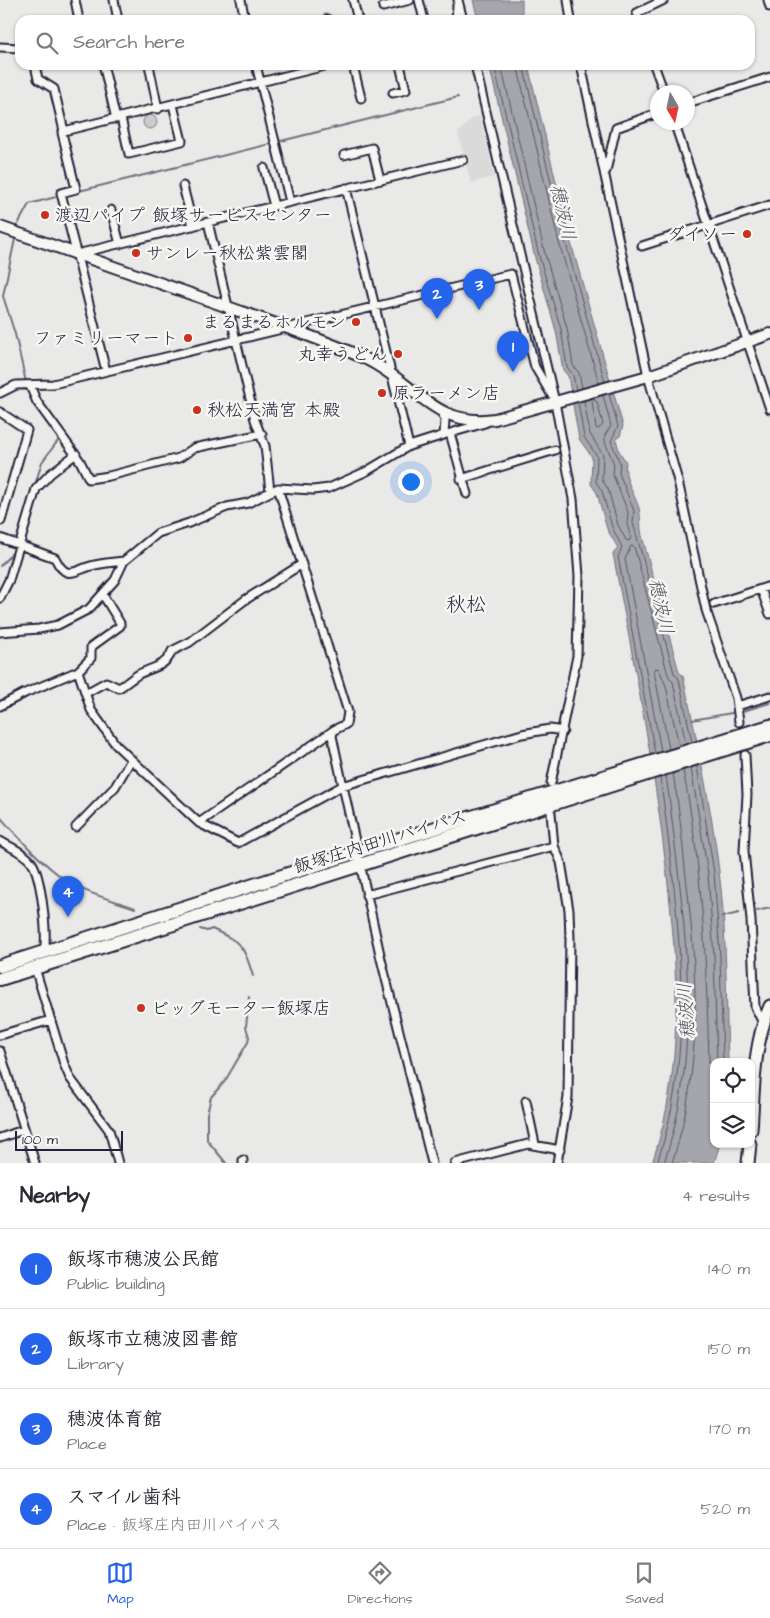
<!DOCTYPE html>
<meta charset="utf-8">
<style>
body{margin:0;font-family:"Architects Daughter","Klee One",sans-serif;background:#f2f2f3;color:#2b2b33}
.controls{position:absolute;right:15px;bottom:15px;display:grid;overflow:hidden;border-radius:10px;box-shadow:0 1px 4px #0004}
.controls button{width:45px;height:45px;display:grid;place-items:center;padding:0;border:0;border-bottom:1px solid #e1e1e2;background:#fff;color:#2b2b33;font:25px sans-serif}
.compass{position:absolute;left:650px;top:85px;width:45px;height:45px;border-radius:50%;background:#fff;box-shadow:0 1px 4px #0004;rotate:171deg}
.scale{position:absolute;left:15px;bottom:12px;width:108px;box-sizing:border-box;padding-left:5px;border:2px solid #22223b;border-top:0;font-size:14px;line-height:18px;white-space:nowrap;color:#22223b;-webkit-text-stroke:4px #f6f6f2;paint-order:stroke}
.you{position:absolute;left:410px;top:481px;width:18px;height:18px;margin:-12px;border:4px solid #fff;border-radius:50%;background:#1a73e8;box-shadow:0 0 0 8px #1a73e833}
.badge{display:grid;place-items:center;width:32px;height:32px;border-radius:50%;background:#2563eb;color:#fff;font-size:16px;font-weight:700}
.pin{position:absolute;translate:-50% -41px;filter:drop-shadow(0 1px 2px #0008)}
.pin::after{content:'';position:absolute;top:26px;width:18px;height:15px;background:inherit;clip-path:polygon(0 0,100% 0,50% 100%)}
.list{margin:0;padding:0;list-style:none}
h2{display:flex;justify-content:space-between;align-items:center;height:65px;margin:0;padding:0 20px;font-size:21px}
h2 small{font-size:16px;font-weight:400;color:#7c7c81}
.list li{display:grid;grid-template-columns:32px 1fr auto;gap:15px;align-items:center;box-sizing:border-box;height:80px;padding:0 20px;border-top:1px solid #e1e1e2}
.list b{display:block;font-size:19px;white-space:nowrap}
.list p{margin:0;font-size:16px;white-space:nowrap;color:#7c7c81}
.list em{font-size:16px;font-style:normal;color:#7c7c81}
.icon{flex:none;width:28px;height:28px;fill:none;stroke:currentColor;stroke-width:2;stroke-linecap:round;stroke-linejoin:round}
.map{position:relative;flex:none;width:770px;height:1163px;overflow:hidden}
.search{position:absolute;background:#fff;box-shadow:0 1px 4px #0004;left:15px;right:15px;top:15px;height:55px;display:flex;align-items:center;gap:12px;box-sizing:border-box;padding:0 18px;border-radius:15px;color:#7c7c81;font-size:19px}
.sheet{height:385px;background:#fff}
nav{display:flex;justify-content:space-around;align-items:center;box-sizing:border-box;height:70px;border-top:1px solid #e1e1e2;background:#fff;font-size:14px;color:#7c7c81}
nav a{display:grid;justify-items:center;gap:2px}
nav .on{color:#2563eb}
.map>svg:first-child{display:block}
.built{fill:#dadada}
.green{fill:#ccccce;stroke:#777784}
.water{fill:#a5a5ac;stroke:#71717f}
.lines{fill:none;stroke-linecap:round;stroke-linejoin:round}
.shore{stroke:#565668;stroke-width:1}
.stream{stroke:#71717f;stroke-width:2}
.street-casing{stroke:#22223b;stroke-width:11}
.secondary-casing{stroke:#22223b;stroke-width:14}
.primary-casing{stroke:#22223b;stroke-width:15}
.highway-casing{stroke:#22223b;stroke-width:16}
.street{stroke:#f6f6f2;stroke-width:7}
.secondary{stroke:#f6f6f2;stroke-width:10}
.primary{stroke:#f6f6f2;stroke-width:11}
.highway{stroke:#f6f6f2;stroke-width:12}
.poi-dot{fill:#c8321e;stroke:#f6f6f2;stroke-width:2}
.labels{text-anchor:middle;stroke-width:5;stroke-linejoin:round;paint-order:stroke}
.poi-label{font-size:18px;fill:#22223b;stroke:#f6f6f2;text-anchor:start}
.street-label{font-size:18px;fill:#22223b;stroke:#f6f6f2}
.water-label{font-size:19px;font-style:italic;fill:#565668;stroke:#f6f6f2}
.quarter-label{font-size:20px;fill:#22223b;stroke:#f6f6f2}
</style>
<div class="map">
<svg width="770" height="1163" viewBox="0 0 770 1163">
<rect width="100%" height="100%" fill="#e9e9e7"/>
<filter id="ink" filterUnits="userSpaceOnUse"><feTurbulence type="fractalNoise" baseFrequency=".02" numOctaves="2"/><feDisplacementMap in="SourceGraphic" scale="10" xChannelSelector="R" yChannelSelector="G"/><feConvolveMatrix kernelMatrix="1 2 1 2 8 2 1 2 1" color-interpolation-filters="sRGB"/></filter>
<g filter="url(#ink)">
<path class="built" d="M480,116L494,177L471,183L458,133L472,118Z"/>
<path class="green" d="M143 122a7 7 0 1 1 14 0a7 7 0 1 1-14 0Z"/>
<path class="water" d="M473,0H522V20H478Z
M489,65H528L569,236L623,426L620,436L616,439L619,451L626,462C623,478 634,493 639,508C641,516 640,527 642,536L679,672L683,676C697,741 711,805 719,871C727,934 726,998 728,1062H714V1144H720L714,1163H652C685,1066 678,968 666,867C654,762 633,658 613,554L618,548L607,529L597,493L591,484L592,457L579,439L568,376L563,370L556,331L535,258Z"/>
<g class="lines">
<path class="shore" d="M494,65L539,256L561,329L567,367L573,375L576,390
M501,65L545,254L567,328L573,365L579,373L582,388
M517,65L558,239L599,383
M523,65L564,237L605,382
M609,394L618,426L611,441L620,463L619,473L634,511L633,523L637,537L674,673L679,679L692,742
M594,400L597,402L603,424L599,429L596,428L592,402Z
M584,401L590,434L603,455L602,480L608,489L618,525L626,540L629,541L631,538L627,524L628,512L613,475L614,464L605,442V435L611,426L603,395
M578,402L584,437L597,456L596,482L602,491L612,527L622,547L618,557L655,753
M669,749L654,671L656,668L659,669L666,686L679,746
M661,751L625,559L631,546L634,547L637,557L668,675L673,682L686,744
M697,766L714,873L720,956L723,1062
M691,768L708,874L714,956L717,1062
M683,770C703,870 706,961 709,1062L714,1073
M657,1163C690,1066 683,969 672,869C668,838 665,808 660,778
M664,1163C696,1069 690,968 678,870C674,839 671,807 666,776
M672,1163C704,1068 697,966 685,868C682,837 679,805 673,774"/>
<path class="stream" d="M281,141L458,97
M75,192L270,144
M17,226L29,204L56,197
M15,239L3,296L15,334L26,382
M35,485L42,462L60,438
M0,566L16,549
M692,720L743,711L770,703
M0,817C20,839 42,864 67,881C87,894 113,900 135,908
M757,911L770,908
M722,917L739,913
M200,929L207,931L212,929C242,943 243,944 253,976
M226,1163L207,1140V1114L211,1097L225,1081L248,1042L249,1037L246,1027L249,997"/>
<g class="street-casing">
<path id="street" d="M75,0L79,20
M114,0L118,20
M241,0L245,20
M353,0L358,20
M419,0L424,20
M458,0L463,20
M568,0L571,20
M768,0L770,7
M383,7L410,0
M327,19V20
M456,20L457,5
M639,20L637,13L664,0
M0,47L20,48
M35,65L38,79L54,89L64,131L62,133L76,189L61,193L106,371
M149,65L158,109
M256,65L290,202
M353,65L361,98
M475,65L555,402L573,499L579,576L577,656L551,783
M581,65L648,376L678,481L706,610L736,698L739,722
M654,65L664,92
M104,68L116,119
M393,93L406,90L400,65
M688,103L770,77
M121,118L129,154L182,141L173,105
M674,122L770,409
M64,131L329,65
M344,155L372,148L380,180
M264,168L274,206
M606,171L616,128L658,113
M183,186L193,226
M346,188L409,446
M111,210L120,244
M208,222L255,420L265,446L270,491
M642,246L770,205
M77,254L463,160
M30,386L37,402L80,461L89,479L109,476L179,458L194,448L262,434
M0,393L16,385L53,384L511,274L535,367L551,394
M0,412L27,430L1,521
M450,433L467,494
M447,434L485,423
M461,479L555,450
M278,488L348,712L346,724L334,730L332,736L381,959L432,1163
M0,538L55,558C67,583 75,569 95,565C104,563 114,562 124,561
M761,589L770,614
M0,598L9,580L36,489L50,474L76,454
M714,604L770,586
M0,632L39,629L58,625L89,609L115,580L124,561L158,533L189,523L227,507L248,503L278,488L313,490L329,488L367,471L409,446L444,435L445,420L442,413
M78,671L91,710L116,745L199,823L238,843L342,786L522,734L550,729L563,731
M86,693L106,682L119,688C126,684 132,678 139,674C152,667 166,667 172,651L190,642L245,600L302,564
M0,706L25,693L78,671L91,658V647L120,626V623L103,595
M737,706L770,696
M745,755L747,794L744,851L751,920L755,1007L763,1023
M551,813L554,846L561,862L569,910L570,939L568,1097L557,1163
M199,823L334,730
M76,827L115,787L131,760
M0,841C10,847 25,853 32,863C41,876 49,940 43,954
M366,895L554,846
M37,966L35,968L64,1064L70,1078L109,1130L118,1163
M0,1035L51,1020
M0,1051L35,1163
M526,1101L535,1144
M0,1138L23,1130
M243,1163V1160
M455,1163L528,1144L560,1150"/>
</g>
<g class="secondary-casing">
<path id="secondary" d="M0,227C75,253 150,280 225,306C272,323 321,338 366,359C416,383 434,428 495,419L648,376L770,334"/>
</g>
<g class="primary-casing">
<path id="primary" d="M751,1130C754,1088 753,1045 770,1006
M748,1163L750,1144"/>
</g>
<g class="highway-casing">
<path id="highway" d="M0,966L357,852L770,726
M0,979L770,735"/>
</g>
<use href="#street" class="street"/>
<use href="#secondary" class="secondary"/>
<use href="#primary" class="primary"/>
<use href="#highway" class="highway"/>
</g>
</g>
<g class="poi-dot">
<circle cx="45" cy="215" r="5"/>
<circle cx="747" cy="234" r="5"/>
<circle cx="136" cy="253" r="5"/>
<circle cx="356" cy="322" r="5"/>
<circle cx="188" cy="338" r="5"/>
<circle cx="398" cy="354" r="5"/>
<circle cx="382" cy="393" r="5"/>
<circle cx="197" cy="410" r="5"/>
<circle cx="141" cy="1008" r="5"/>
</g>
<g class="labels">
<g class="poi-label">
<text x="55" y="221">渡辺パイプ 飯塚サービスセンター</text>
<text x="737" y="240" text-anchor="end">ダイソー</text>
<text x="146" y="259">サンレー秋松紫雲閣</text>
<text x="346" y="328" text-anchor="end">まるまるホルモン</text>
<text x="178" y="344" text-anchor="end">ファミリーマート</text>
<text x="388" y="360" text-anchor="end">丸幸うどん</text>
<text x="392" y="399">原ラーメン店</text>
<text x="207" y="416">秋松天満宮 本殿</text>
<text x="151" y="1014">ビッグモーター飯塚店</text>
</g>
<g class="street-label">
<text transform="translate(380 841) rotate(-17)" y="6">飯塚庄内田川バイパス</text>
</g>
<g class="water-label">
<text transform="translate(564 212) rotate(77)" y="7">穂波川</text>
<text transform="translate(662 606) rotate(78)" y="7">穂波川</text>
<text transform="translate(685 1011) rotate(-94)" y="7">穂波川</text>
</g>
<g class="quarter-label">
<text x="466" y="611">秋松</text>
</g>
</g>
</svg>
<div class="controls">
<button><svg class="icon" aria-label="locate" viewBox="0 0 24 24"><circle cx="12" cy="12" r="6"/><path d="M12 2v4M12 18v4M2 12h4M18 12h4"/></svg></button>
<button><svg class="icon" aria-label="layers" viewBox="0 0 24 24"><path d="M12 4l9 5-9 5-9-5zM3 14l9 5 9-5"/></svg></button>
</div>
<svg class="compass" viewBox="-18 -18 36 36"><path d="M0-13l5 13h-10z" fill="#e53935"/><path d="M0 13l5-13h-10z" fill="#7c7c81"/></svg>
<div class="scale">100 m</div>
<div class="you"></div>
<div class="pin badge" style="left:513px;top:372px">1</div>
<div class="pin badge" style="left:437px;top:319px">2</div>
<div class="pin badge" style="left:479px;top:310px">3</div>
<div class="pin badge" style="left:68px;top:917px">4</div>
<div class="search"><svg class="icon" aria-label="search" viewBox="0 0 24 24"><circle cx="10" cy="10" r="6"/><path d="M15 15l6 6"/></svg>Search here</div>
</div>
<section class="sheet">
<h2>Nearby<small>4 results</small></h2>
<ul class="list">
<li><span class="badge">1</span><div><b>飯塚市穂波公民館</b><p>Public building</p></div><em>140 m</em></li>
<li><span class="badge">2</span><div><b>飯塚市立穂波図書館</b><p>Library</p></div><em>150 m</em></li>
<li><span class="badge">3</span><div><b>穂波体育館</b><p>Place</p></div><em>170 m</em></li>
<li><span class="badge">4</span><div><b>スマイル歯科</b><p>Place · 飯塚庄内田川バイパス</p></div><em>520 m</em></li>
</ul>
</section>
<nav>
<a class="on"><svg class="icon" aria-label="map" viewBox="0 0 24 24"><path d="M3 6l6-2 6 2 6-2v14l-6 2-6-2-6 2zM9 4v14M15 6v14"/></svg>Map</a>
<a><svg class="icon" aria-label="directions" viewBox="0 0 24 24"><path d="M12 3l9 9-9 9-9-9zM9 14v-3h6M13 9l2 2-2 2"/></svg>Directions</a>
<a><svg class="icon" aria-label="saved" viewBox="0 0 24 24"><path d="M7 4h10v16l-5-4-5 4z"/></svg>Saved</a>
</nav>
